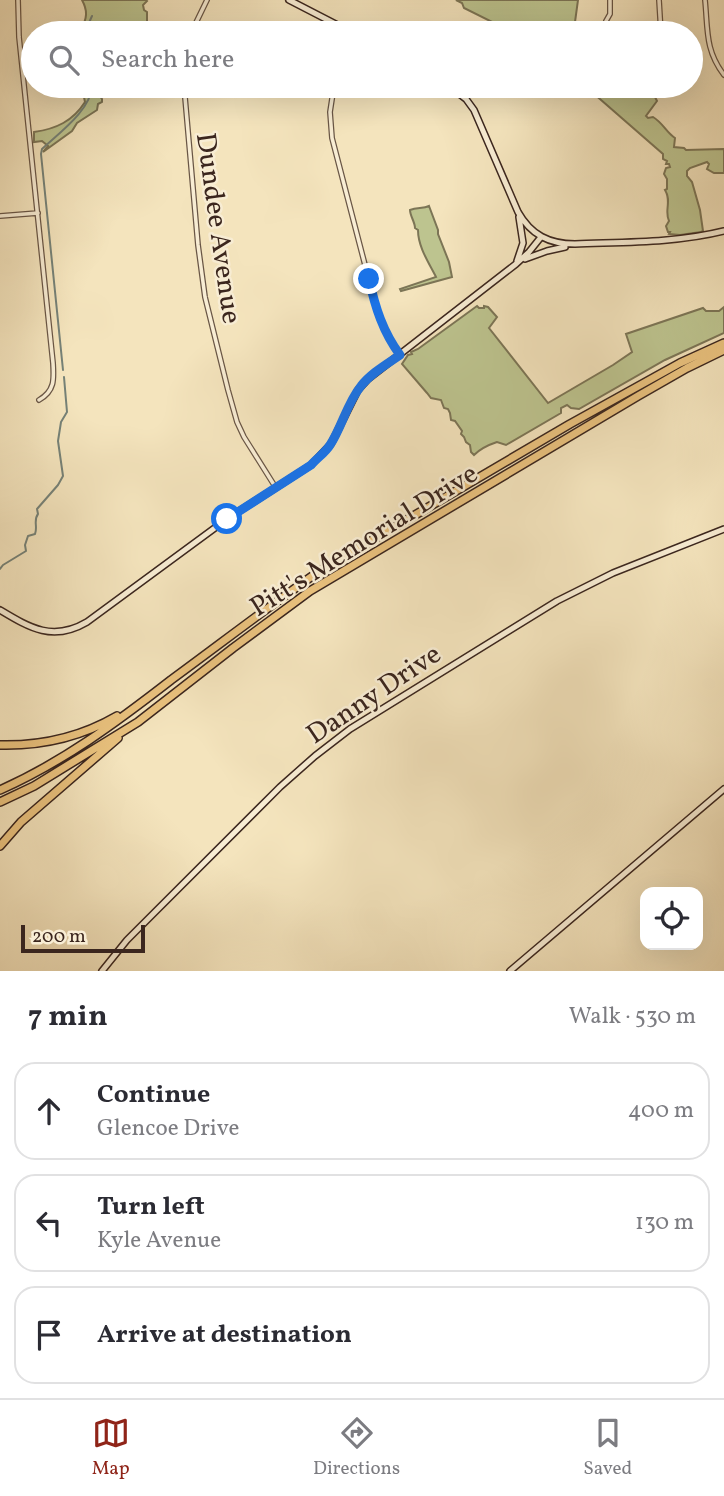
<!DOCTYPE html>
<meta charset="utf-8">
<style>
body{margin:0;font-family:Vollkorn,serif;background:#f2f2f3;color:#2b2b33}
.controls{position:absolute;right:21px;bottom:21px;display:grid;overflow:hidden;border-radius:14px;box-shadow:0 7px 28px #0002}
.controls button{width:63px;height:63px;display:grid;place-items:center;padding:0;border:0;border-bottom:2px solid #e1e1e2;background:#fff;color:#2b2b33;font:35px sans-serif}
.scale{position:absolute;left:21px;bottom:18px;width:124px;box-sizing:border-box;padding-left:7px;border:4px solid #3b261e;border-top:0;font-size:19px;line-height:24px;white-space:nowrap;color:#3b261e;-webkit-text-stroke:5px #f8edd4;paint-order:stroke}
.stop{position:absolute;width:21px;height:21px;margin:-16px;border:5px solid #1a73e8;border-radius:50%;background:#fff}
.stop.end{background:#1a73e8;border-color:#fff;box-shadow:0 2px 7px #0008}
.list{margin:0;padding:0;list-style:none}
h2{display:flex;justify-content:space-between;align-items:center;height:91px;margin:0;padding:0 28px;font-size:30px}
h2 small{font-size:23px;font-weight:400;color:#7c7c81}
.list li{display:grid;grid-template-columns:46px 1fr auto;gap:21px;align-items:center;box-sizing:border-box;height:98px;margin:0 14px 14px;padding:0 14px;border:2px solid #e1e1e2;border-radius:21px}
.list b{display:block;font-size:26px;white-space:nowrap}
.list p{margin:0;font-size:23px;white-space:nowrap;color:#7c7c81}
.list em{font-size:23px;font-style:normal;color:#7c7c81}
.icon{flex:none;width:38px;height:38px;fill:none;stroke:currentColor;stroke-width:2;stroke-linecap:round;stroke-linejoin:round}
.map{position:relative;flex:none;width:724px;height:971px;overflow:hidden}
.search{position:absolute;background:#fff;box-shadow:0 7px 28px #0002;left:21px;right:21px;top:21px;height:77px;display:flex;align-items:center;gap:18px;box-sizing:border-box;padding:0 24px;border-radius:38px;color:#7c7c81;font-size:26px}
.sheet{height:427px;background:#fff}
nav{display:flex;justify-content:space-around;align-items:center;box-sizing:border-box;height:98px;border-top:2px solid #e1e1e2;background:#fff;font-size:19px;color:#7c7c81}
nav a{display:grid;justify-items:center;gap:4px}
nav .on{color:#8f2418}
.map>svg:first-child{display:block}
.green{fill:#bdc48f;stroke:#7c7556;stroke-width:2}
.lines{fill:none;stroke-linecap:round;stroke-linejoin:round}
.stream{stroke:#758177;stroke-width:2}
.street-casing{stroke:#695646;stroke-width:6}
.secondary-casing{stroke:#3b261e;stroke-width:8}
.highway-casing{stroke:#3b261e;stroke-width:10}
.street{stroke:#f8edd4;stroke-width:3.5}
.secondary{stroke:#f8edd4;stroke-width:5}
.highway{stroke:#eac27e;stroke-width:7}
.route{stroke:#1a73e8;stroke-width:9}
.labels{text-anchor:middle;stroke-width:5;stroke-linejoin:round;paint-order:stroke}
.street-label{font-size:28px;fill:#3b261e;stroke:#f8edd4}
</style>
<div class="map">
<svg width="724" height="971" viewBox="0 0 724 971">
<rect width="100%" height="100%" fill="#f4e4bd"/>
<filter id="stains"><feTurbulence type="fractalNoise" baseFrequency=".00286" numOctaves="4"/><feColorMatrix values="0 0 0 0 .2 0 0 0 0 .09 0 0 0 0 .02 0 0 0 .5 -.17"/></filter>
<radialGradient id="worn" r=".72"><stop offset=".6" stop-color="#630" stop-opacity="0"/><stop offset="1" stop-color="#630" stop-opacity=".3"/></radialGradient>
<path class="green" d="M82,0H146L147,1L143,5L144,10L147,12V21L143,29L147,32V33L138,31L136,33L131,32L130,33H84L81,29C87,19 88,11 82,0Z
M456,0H578L575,22L579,33H522L521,30L514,29L510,25L504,28L464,8L462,3Z
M68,86H105L99,92L100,96L102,99V102L98,104L97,110L77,123L72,131L43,152L48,146L42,141L34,142V132C56,129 73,121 85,102L84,97L80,96Z
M585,86C606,86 635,81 653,93L652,96L655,97L657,101L646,116L648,118L653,117C663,123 666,132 675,138L674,147L684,148L686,150L724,149V173H714L707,169L709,164L707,162L690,168L687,171V176L692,182L700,210L703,231L701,232L680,235L669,234L670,232H668L666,226L669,221C664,211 672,201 665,190L667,189V179L664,174L666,168L670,167L669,164H666L667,161L663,159V154Z
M429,206L438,230V234L449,262L452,277L401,291L400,289L436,277C429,263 418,247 418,230L415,228C415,222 410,216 410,210C417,207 423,209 429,206Z
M477,306L479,308H484V306L488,307L497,317L489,328L548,403L613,365L632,352L626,334L703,308L706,311H719L724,307V333L665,360L579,409L571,408L567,405L561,408V413L506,445L497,442C488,445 480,449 474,455L471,452L470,445L466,442L464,437L461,434L462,431L455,421L451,420L450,413L448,409L444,408L441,400L431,398L427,393L402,364L408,355L412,354L411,352L418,349Z"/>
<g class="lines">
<path class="stream" d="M88,33V25L92,16
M63,370L41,154L42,149C59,133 91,110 92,86
M0,569L3,565L26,551L25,545L28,536L35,534C38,527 33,520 38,514L37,509L58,485L63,476L58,441L61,422L67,412L64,377"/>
<g class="street-casing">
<path id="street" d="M18,0L19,37L53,363C54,379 55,391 39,400
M659,0L661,33
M705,0C708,30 705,50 724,75
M606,21L610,14V0
M191,33L207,0
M184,86L198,245L205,297L228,390L237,422L244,437L276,488
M334,86L330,112L332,138L378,315L388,335L400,355
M0,216L38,213"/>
</g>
<g class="secondary-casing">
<path id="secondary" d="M289,0L353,33
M449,86L466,99L474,110L518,212C531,235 549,244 575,244C624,242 676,243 724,231
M525,259L547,251L565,247
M517,261L523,243L519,217
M0,610C30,628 53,642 87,622L227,519L311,465L331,444L358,390L368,379L516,264L529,252L541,237
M102,971L127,940L280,787L315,756L350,729L557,601L613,573L724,529
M510,971L724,789"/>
</g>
<g class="highway-casing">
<path id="highway" d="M0,745C42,746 81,737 117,716
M0,790C63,762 117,722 171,680C220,644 268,607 318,572L570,424L680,363L724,343
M0,802L34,786L138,722L233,648L310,591L638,396L687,368L724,350
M0,846L21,822L118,738"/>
</g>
<use href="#street" class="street"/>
<use href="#secondary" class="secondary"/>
<use href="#highway" class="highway"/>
</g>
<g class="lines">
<path class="route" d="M227,519L311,465C317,458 325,453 330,445C342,427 347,403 361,386C371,373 387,364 400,355C383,332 375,307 369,279"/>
</g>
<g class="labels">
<g class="street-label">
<text transform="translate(220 228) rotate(82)" y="10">Dundee Avenue</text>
<text transform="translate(363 539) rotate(-32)" y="10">Pitt's Memorial Drive</text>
<text transform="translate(373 693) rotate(-34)" y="10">Danny Drive</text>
</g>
</g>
<rect width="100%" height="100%" filter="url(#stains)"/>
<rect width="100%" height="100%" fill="url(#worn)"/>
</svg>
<div class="controls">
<button><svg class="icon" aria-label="locate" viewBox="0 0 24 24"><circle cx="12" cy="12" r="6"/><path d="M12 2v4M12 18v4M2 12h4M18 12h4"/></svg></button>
</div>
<div class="scale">200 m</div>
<div class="stop" style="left:227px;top:519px"></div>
<div class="stop end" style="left:369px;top:279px"></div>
<div class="search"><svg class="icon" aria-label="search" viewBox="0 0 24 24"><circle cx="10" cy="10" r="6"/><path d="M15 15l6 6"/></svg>Search here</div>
</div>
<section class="sheet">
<h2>7 min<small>Walk · 530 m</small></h2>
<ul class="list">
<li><svg class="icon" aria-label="ahead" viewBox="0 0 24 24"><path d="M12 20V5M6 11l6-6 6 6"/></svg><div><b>Continue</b><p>Glencoe Drive</p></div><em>400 m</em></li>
<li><svg class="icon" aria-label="left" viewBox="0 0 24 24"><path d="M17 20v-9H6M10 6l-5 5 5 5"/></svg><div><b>Turn left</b><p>Kyle Avenue</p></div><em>130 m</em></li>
<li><svg class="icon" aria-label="arrive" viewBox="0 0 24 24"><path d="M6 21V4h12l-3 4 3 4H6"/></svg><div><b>Arrive at destination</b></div></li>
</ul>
</section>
<nav>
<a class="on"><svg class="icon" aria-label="map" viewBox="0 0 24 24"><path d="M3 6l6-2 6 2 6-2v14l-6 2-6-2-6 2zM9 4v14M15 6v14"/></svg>Map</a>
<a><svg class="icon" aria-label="directions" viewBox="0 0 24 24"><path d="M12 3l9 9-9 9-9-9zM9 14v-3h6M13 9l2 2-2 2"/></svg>Directions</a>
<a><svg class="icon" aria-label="saved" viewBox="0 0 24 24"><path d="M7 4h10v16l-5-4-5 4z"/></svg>Saved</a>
</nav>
